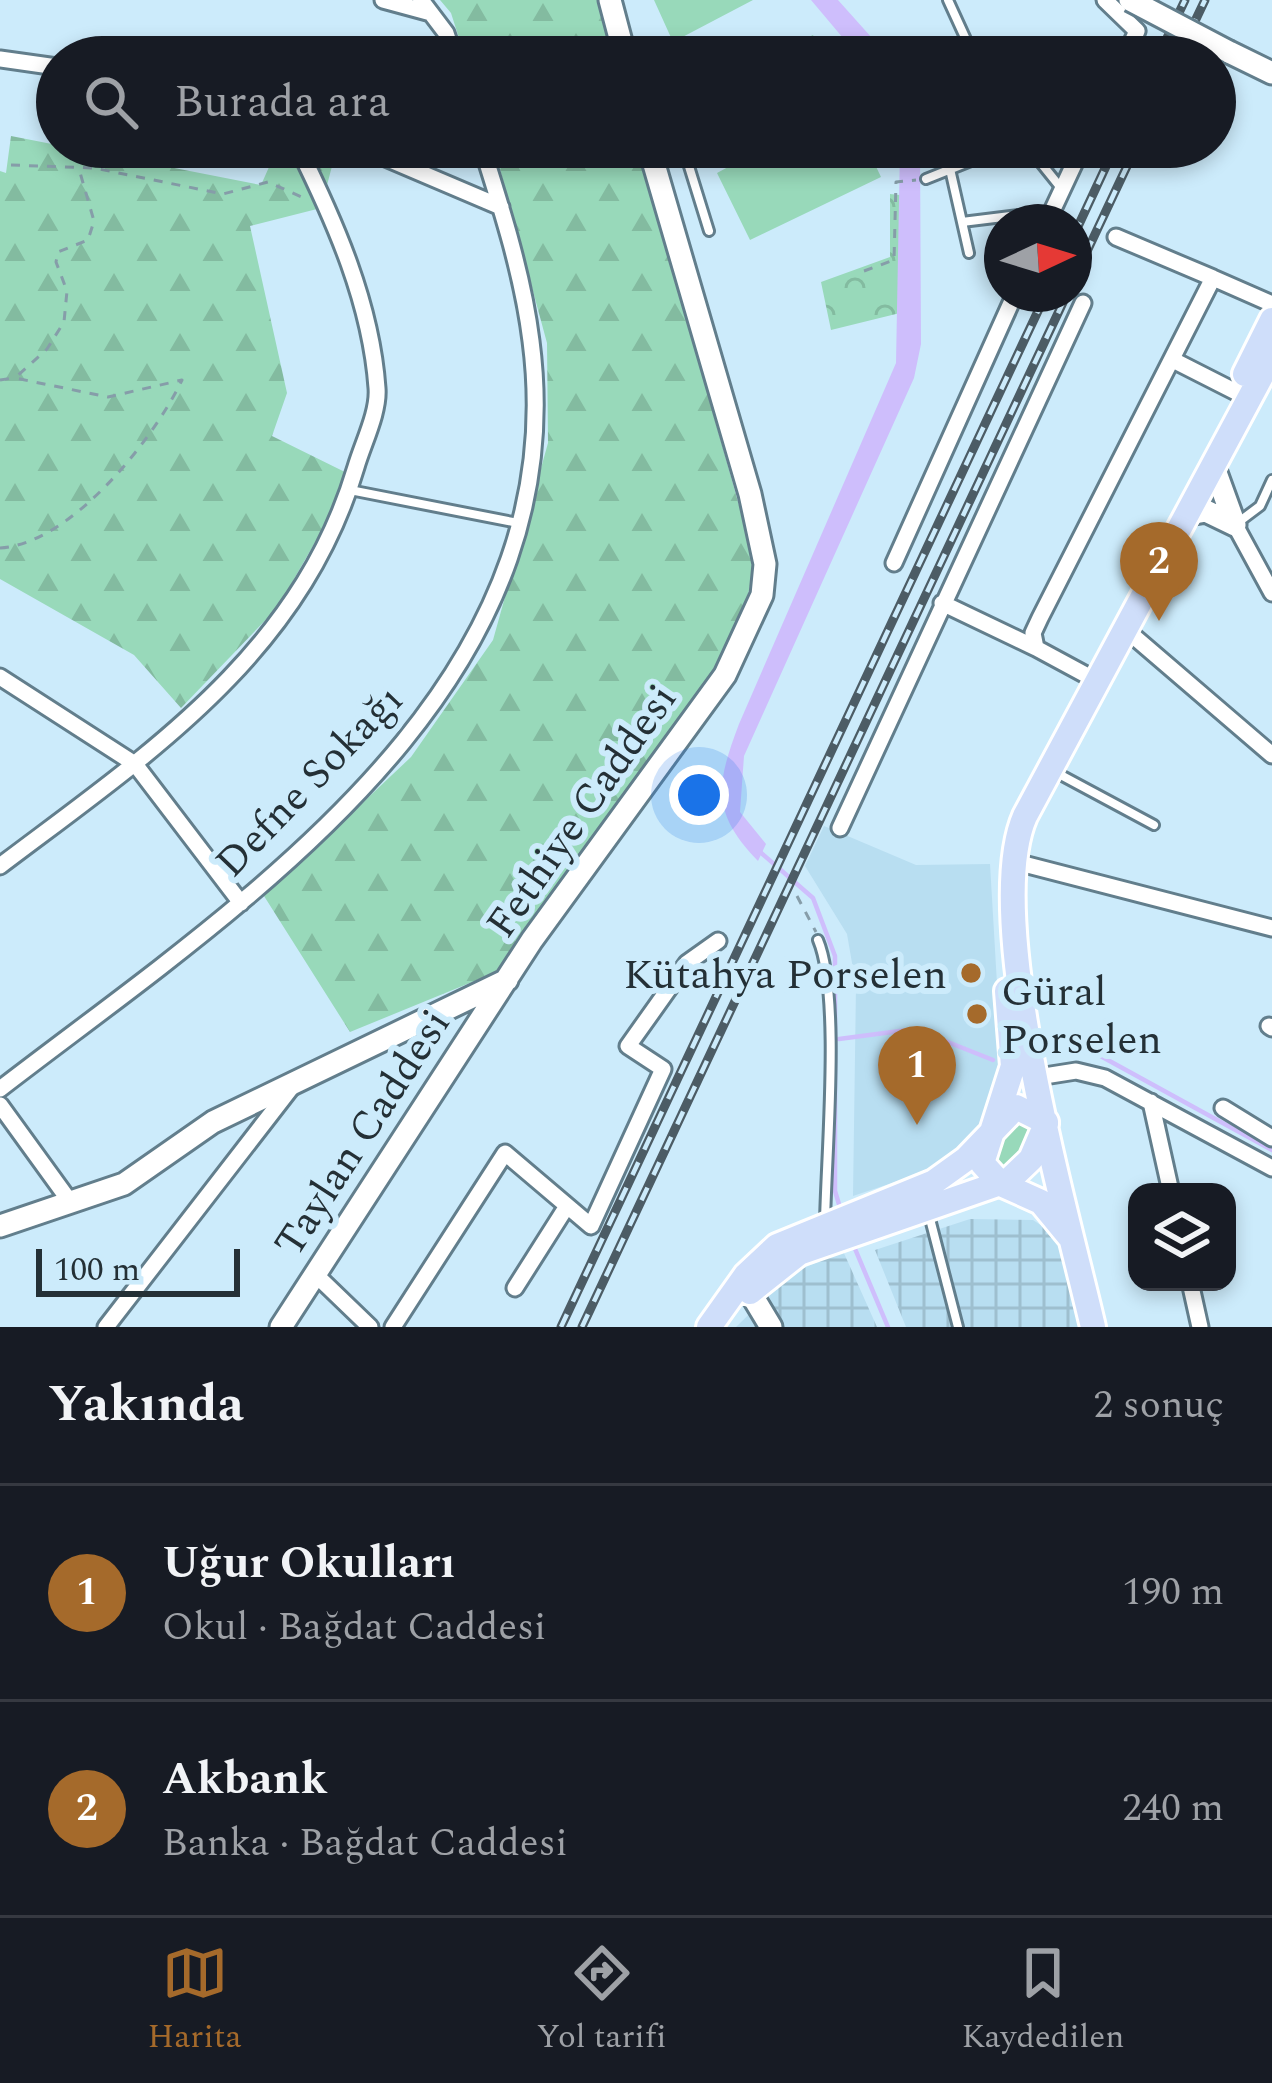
<!DOCTYPE html>
<html lang="tr">
<meta charset="utf-8">
<style>
body{margin:0;font-family:Spectral,serif;background:#242831;color:#f1f3f6}
.controls{position:absolute;right:36px;bottom:36px;display:grid;overflow:hidden;border-radius:24px;box-shadow:0 6px 18px #0003}
.controls button{width:108px;height:108px;display:grid;place-items:center;padding:0;border:0;border-bottom:3px solid #363941;background:#171b24;color:#f1f3f6;font:60px sans-serif}
.compass{position:absolute;left:984px;top:204px;width:108px;height:108px;border-radius:50%;background:#171b24;box-shadow:0 6px 18px #0003;rotate:86deg}
.scale{position:absolute;left:36px;bottom:30px;width:204px;box-sizing:border-box;padding-left:12px;border:6px solid #243036;border-top:0;font-size:33px;line-height:42px;white-space:nowrap;color:#243036;-webkit-text-stroke:9px #ccebfb;paint-order:stroke}
.you{position:absolute;left:699px;top:795px;width:42px;height:42px;margin:-30px;border:9px solid #fff;border-radius:50%;background:#1a73e8;box-shadow:0 0 0 18px #1a73e833}
.badge{display:grid;place-items:center;width:78px;height:78px;border-radius:50%;background:#a56a2b;color:#fff;font-size:39px;font-weight:700}
.pin{position:absolute;translate:-50% -99px;filter:drop-shadow(0 3px 6px #0008)}
.pin::after{content:'';position:absolute;top:63px;width:42px;height:36px;background:inherit;clip-path:polygon(0 0,100% 0,50% 100%)}
.list{margin:0;padding:0;list-style:none}
h2{display:flex;justify-content:space-between;align-items:center;height:156px;margin:0;padding:0 48px;font-size:51px}
h2 small{font-size:39px;font-weight:400;color:#9ea1a6}
.list li{display:grid;grid-template-columns:78px 1fr auto;gap:36px;align-items:center;box-sizing:border-box;height:216px;padding:0 48px;border-top:3px solid #363941}
.list b{display:block;font-size:45px;white-space:nowrap}
.list p{margin:0;font-size:39px;white-space:nowrap;color:#9ea1a6}
.list em{font-size:39px;font-style:normal;color:#9ea1a6}
.icon{flex:none;width:66px;height:66px;fill:none;stroke:currentColor;stroke-width:2;stroke-linecap:round;stroke-linejoin:round}
.map{position:relative;flex:none;width:1272px;height:1327px;overflow:hidden}
.search{position:absolute;background:#171b24;box-shadow:0 6px 18px #0003;left:36px;right:36px;top:36px;height:132px;display:flex;align-items:center;gap:30px;box-sizing:border-box;padding:0 42px;border-radius:66px;color:#9ea1a6;font-size:45px}
.sheet{height:588px;background:#171b24}
nav{display:flex;justify-content:space-around;align-items:center;box-sizing:border-box;height:168px;border-top:3px solid #363941;background:#171b24;font-size:33px;color:#9ea1a6}
nav a{display:grid;justify-items:center;gap:6px}
nav .on{color:#a56a2b}
.map>svg:first-child{display:block}
.built{fill:#b8def1}
.industrial{fill:url(#industrial-grid)}
.green{fill:#98d9ba}
.forest{fill:url(#forest-firs)}
.park{fill:url(#park-crowns)}
.water{fill:#cebefc}
.lines{fill:none;stroke-linecap:round;stroke-linejoin:round}
.stream{stroke:#cebefc;stroke-width:4.5}
.service-casing{stroke:#627e8c;stroke-width:14}
.minor-casing{stroke:#627e8c;stroke-width:21}
.tertiary-casing{stroke:#627e8c;stroke-width:27}
.secondary-casing{stroke:#627e8c;stroke-width:27}
.primary-casing{stroke:#fff;stroke-width:30}
.path{stroke:#869da9;stroke-width:3;stroke-dasharray:9 9;stroke-linecap:butt}
.service{stroke:#fff;stroke-width:8}
.minor{stroke:#fff;stroke-width:15}
.tertiary{stroke:#fff;stroke-width:21}
.secondary{stroke:#fff;stroke-width:21}
.primary{stroke:#cfdefa;stroke-width:24}
.rail-casing{stroke:#4c5c65;stroke-width:9}
.rail{stroke:#ccebfb;stroke-width:4.5;stroke-dasharray:14;stroke-linecap:butt}
.secondary-bridge-casing{stroke:#627e8c;stroke-width:27;stroke-linecap:butt}
.secondary-bridge{stroke:#fff;stroke-width:21}
.poi-dot{fill:#a56a2b;stroke:#ccebfb;stroke-width:4.5}
.labels{text-anchor:middle;stroke-width:12;stroke-linejoin:round;paint-order:stroke}
.street-label{font-size:42px;fill:#243036;stroke:#ccebfb}
.poi-label{font-size:42px;fill:#243036;stroke:#ccebfb;text-anchor:end}
</style>
<div class="map">
<svg width="1272" height="1327" viewBox="0 0 1272 1327">
<defs>
<pattern id="industrial-grid" width="8" height="8" patternUnits="userSpaceOnUse" patternTransform="scale(3)"><rect width="8" height="8" fill="#b8def1"/><path d="M0 4h8M4 0v8" fill="none" stroke="#9ebfcf"/></pattern>
<pattern id="forest-firs" width="22" height="20" patternUnits="userSpaceOnUse" patternTransform="scale(3)"><rect width="22" height="20" fill="#98d9ba"/><path d="M5 1l3.5 6h-7zM16 11l3.5 6h-7z" fill="#83bba0"/></pattern>
<pattern id="park-crowns" width="20" height="18" patternUnits="userSpaceOnUse" patternTransform="scale(3)"><rect width="20" height="18" fill="#98d9ba"/><path d="M2 6a3 3 0 1 1 6 0M12 15a3 3 0 1 1 6 0" fill="none" stroke="#83bba0"/></pattern>
</defs>
<rect width="100%" height="100%" fill="#ccebfb"/>
<path class="built" d="M824,826L916,865L990,864L1002,1069L988,1112L974,1139L934,1169L853,1196L856,986L847,934L805,866Z"/>
<path class="industrial" d="M970,1219L1033,1220L1057,1236L1080,1327H906L875,1250Z
M843,1251L877,1327H736L790,1274Z"/>
<path class="green" d="M654,0H753L673,42Z
M813,35L823,57H768Z
M765,147H884L870,154L881,177L750,240L717,173Z
M1018,1119L1032,1128L1026,1151L1004,1173L996,1168L997,1145Z"/>
<path class="forest" d="M440,0H599L614,57H465L451,13Z
M11,136L261,185L278,147L336,151L321,208L250,226L287,393L272,436L353,476L278,607L181,708L134,655L0,579V171L6,173Z
M494,147H638L755,562L741,628L723,664L499,971L350,1032L264,896L411,757L493,640L548,443L547,343Z"/>
<path class="park" d="M890,194L900,195V313L831,330L821,282L890,257Z"/>
<path class="water" d="M811,0H838L889,57H859Z
M900,147H920L921,344L914,378L744,756L740,812L766,844L758,861C711,812 716,785 739,724L896,363Z"/>
<g class="lines">
<path class="stream" d="M759,851L813,898L835,956V1191L841,1211
M839,1039L915,1029L993,1060
M1068,1052L1095,1053L1272,1150
M853,1244L888,1327"/>
<g class="service-casing">
<path id="service" d="M948,0L974,57
M683,147L709,231
M945,147L969,253
M1028,147L1061,188
M926,179L1006,147
M962,222L1027,214
M350,490L518,523
M1236,524L1260,506L1272,480
M1057,773L1154,825
M818,940C841,995 826,1156 825,1223
M929,1215L958,1327"/>
</g>
<g class="minor-casing">
<path id="minor" d="M383,0L431,13
M421,0L446,33L454,57
M1105,0L1137,31L1125,57
M0,59L57,67
M360,147L501,207
M1047,222L1082,147
M1116,237L1213,278
M1173,360L1236,392
M1235,525L1272,593
M894,563L1015,294
M942,603L1036,648
M1124,628L1272,755
M1086,675L1036,648L1033,633L1040,618L1213,278L1272,304
M0,677L135,764L241,903
M840,828L1083,303
M1012,861L1272,928
M0,866C148,754 300,655 356,467C363,443 379,412 377,388C371,303 335,222 298,147
M1269,1026L1272,1028
M1038,1077L1076,1071L1105,1078L1272,1168
M0,1089C240,904 577,692 531,341C523,276 502,210 482,147
M1151,1102L1171,1192
M0,1105L71,1203
M1223,1108L1272,1138
M314,1273L370,1327
M1190,1282L1200,1327
M515,1288L567,1206
M106,1327L291,1088
M393,1327L505,1153L591,1226L663,1069L628,1046L687,963L718,941"/>
</g>
<g class="tertiary-casing">
<path id="tertiary" d="M610,0L625,57
M1214,467L1235,525
M1189,514L1206,511L1235,525
M0,1226L124,1184L213,1122L507,980
M750,1292L771,1327
M281,1327L532,940L725,675L762,595L765,564L750,494L649,147"/>
</g>
<g class="secondary-casing">
<path id="secondary" d="M1229,52L1272,73"/>
</g>
<g class="primary-casing">
<path id="primary" d="M1245,374L1272,320
M1007,991L1013,1066L982,1163L1001,1184L1041,1202L1069,1236
M750,1292L799,1253L1009,1180L1031,1159L1046,1124
M709,1327L746,1275L777,1246L934,1182L966,1159L1016,1107L1046,1122
M1093,1327C1067,1214 981,916 1025,816L1272,356"/>
</g>
<path class="path" d="M11,165L94,168L223,194L268,182L304,198
M864,271L894,260L896,182L916,180
M0,380L13,378
M0,548C71,544 154,439 182,380L108,397L15,378L47,349L64,322L67,291L56,262L58,252L88,240L94,221L79,169
M797,896L816,932"/>
<use href="#service" class="service"/>
<use href="#minor" class="minor"/>
<use href="#tertiary" class="tertiary"/>
<use href="#secondary" class="secondary"/>
<use href="#primary" class="primary"/>
<g class="rail-casing">
<path id="rail" d="M1158,57L1185,0
M1178,57L1205,0
M1074,235L1115,147
M1074,279L1136,147
M561,1327L1046,294
M582,1327L1067,294"/>
</g>
<use href="#rail" class="rail"/>
<g class="secondary-bridge-casing">
<path id="secondary-bridge" d="M1130,0L1229,52"/>
</g>
<use href="#secondary-bridge" class="secondary-bridge"/>
</g>
<g class="poi-dot">
<circle cx="971" cy="973" r="12"/>
<circle cx="977" cy="1014" r="12"/>
</g>
<g class="labels">
<g class="street-label">
<text transform="translate(308 780) rotate(-46)" y="15">Defne Sokağı</text>
<text transform="translate(580 810) rotate(-55)" y="15">Fethiye Caddesi</text>
<text transform="translate(361 1132) rotate(-57)" y="15">Taylan Caddesi</text>
</g>
<g class="poi-label">
<text x="947" y="988">Kütahya Porselen</text>
<text x="1001" y="1005" text-anchor="start">Güral<tspan x="1001" dy="48">Porselen</tspan></text>
</g>
</g>
</svg>
<div class="controls">
<button><svg class="icon" aria-label="layers" viewBox="0 0 24 24"><path d="M12 4l9 5-9 5-9-5zM3 14l9 5 9-5"/></svg></button>
</div>
<svg class="compass" viewBox="-18 -18 36 36"><path d="M0-13l5 13h-10z" fill="#e53935"/><path d="M0 13l5-13h-10z" fill="#9ea1a6"/></svg>
<div class="scale">100 m</div>
<div class="you"></div>
<div class="pin badge" style="left:917px;top:1125px">1</div>
<div class="pin badge" style="left:1159px;top:621px">2</div>
<div class="search"><svg class="icon" aria-label="search" viewBox="0 0 24 24"><circle cx="10" cy="10" r="6"/><path d="M15 15l6 6"/></svg>Burada ara</div>
</div>
<section class="sheet">
<h2>Yakında<small>2 sonuç</small></h2>
<ul class="list">
<li><span class="badge">1</span><div><b>Uğur Okulları</b><p>Okul · Bağdat Caddesi</p></div><em>190 m</em></li>
<li><span class="badge">2</span><div><b>Akbank</b><p>Banka · Bağdat Caddesi</p></div><em>240 m</em></li>
</ul>
</section>
<nav>
<a class="on"><svg class="icon" aria-label="map" viewBox="0 0 24 24"><path d="M3 6l6-2 6 2 6-2v14l-6 2-6-2-6 2zM9 4v14M15 6v14"/></svg>Harita</a>
<a><svg class="icon" aria-label="directions" viewBox="0 0 24 24"><path d="M12 3l9 9-9 9-9-9zM9 14v-3h6M13 9l2 2-2 2"/></svg>Yol tarifi</a>
<a><svg class="icon" aria-label="saved" viewBox="0 0 24 24"><path d="M7 4h10v16l-5-4-5 4z"/></svg>Kaydedilen</a>
</nav>
